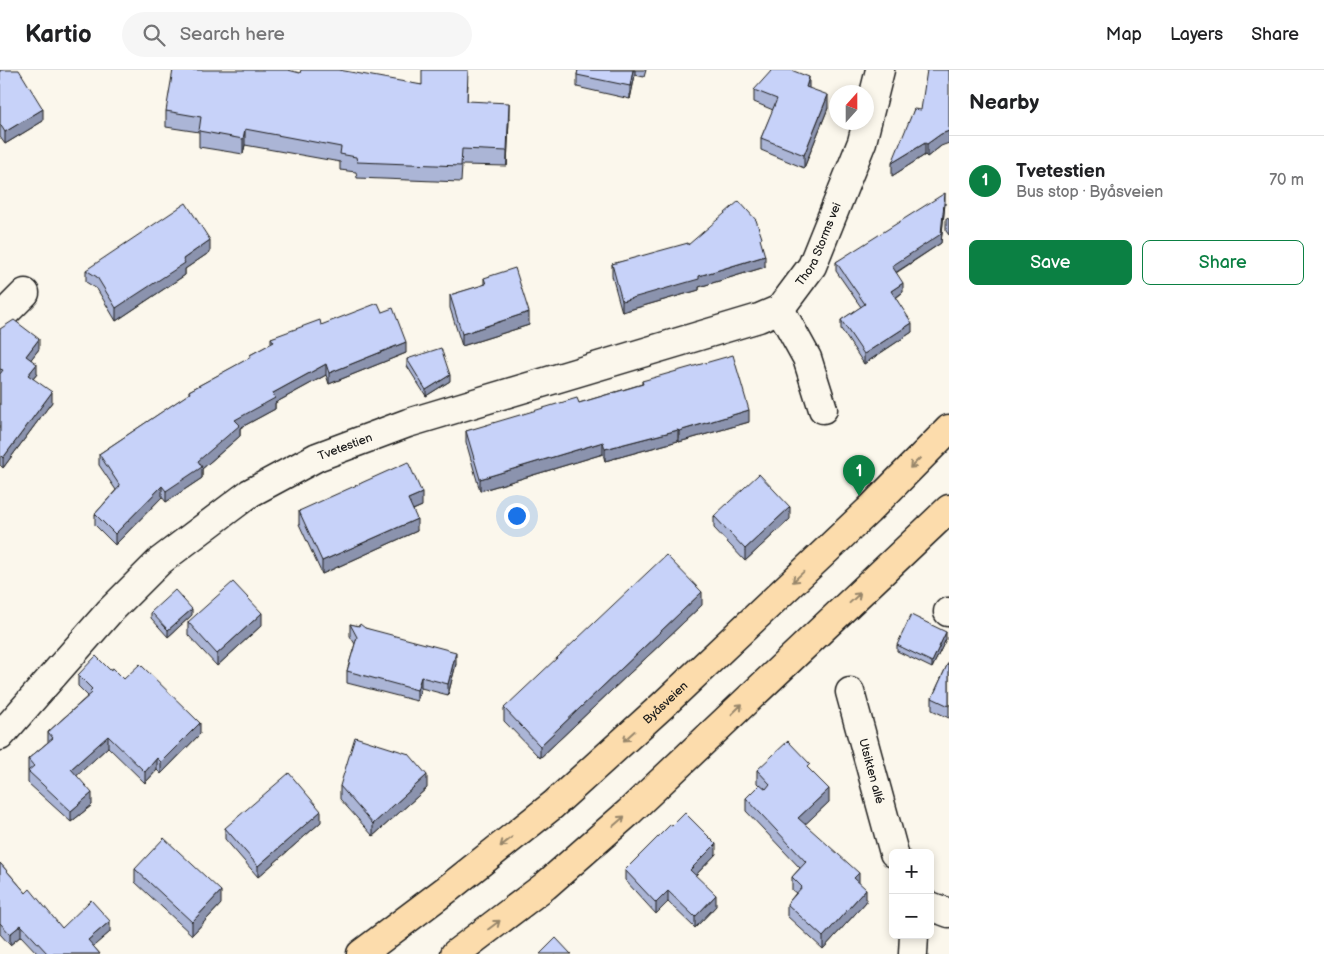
<!DOCTYPE html>
<meta charset="utf-8">
<style>
body{margin:0;font-family:"Balsamiq Sans",sans-serif;background:#f6f6f6;color:#202124}
.controls{position:absolute;right:15px;bottom:15px;display:grid;overflow:hidden;border-radius:8px;box-shadow:0 2px 8px #0003}
.controls button{width:45px;height:45px;display:grid;place-items:center;padding:0;border:0;border-bottom:1px solid #e0e0e0;background:#fff;color:#202124;font:25px sans-serif}
.compass{position:absolute;left:829px;top:15px;width:45px;height:45px;border-radius:50%;background:#fff;box-shadow:0 2px 8px #0003;rotate:21deg}
.you{position:absolute;left:516px;top:445px;width:18px;height:18px;margin:-12px;border:4px solid #fff;border-radius:50%;background:#1a73e8;box-shadow:0 0 0 8px #1a73e833}
.badge{display:grid;place-items:center;width:32px;height:32px;border-radius:50%;background:#0b8043;color:#fff;font-size:16px;font-weight:700}
.pin{position:absolute;translate:-50% -41px;filter:drop-shadow(0 1px 2px #0008)}
.pin::after{content:'';position:absolute;top:26px;width:18px;height:15px;background:inherit;clip-path:polygon(0 0,100% 0,50% 100%)}
.list{margin:0;padding:0;list-style:none}
h2{display:flex;justify-content:space-between;align-items:center;height:65px;margin:0;padding:0 20px;font-size:21px}
h2 small{font-size:16px;font-weight:400;color:#757577}
.list li{display:grid;grid-template-columns:32px 1fr auto;gap:15px;align-items:center;box-sizing:border-box;height:90px;padding:0 20px;border-top:1px solid #e0e0e0}
.list b{display:block;font-size:19px;white-space:nowrap}
.list p{margin:0;font-size:16px;white-space:nowrap;color:#757577}
.list em{font-size:16px;font-style:normal;color:#757577}
.actions{display:flex;gap:10px;padding:15px 20px}
.actions a{flex:1;padding:11px 0;border:1px solid #0b8043;border-radius:8px;text-align:center;font-size:18px;color:#0b8043}
.actions .main{background:#0b8043;color:#fff}
.icon{flex:none;width:28px;height:28px;fill:none;stroke:currentColor;stroke-width:2;stroke-linecap:round;stroke-linejoin:round}
.map{position:relative;flex:none;width:949px;height:884px;overflow:hidden}
header{display:flex;align-items:center;gap:30px;box-sizing:border-box;height:70px;padding:0 25px;background:#fff;border-bottom:1px solid #e0e0e0}
header strong{font-size:24px}
nav{display:flex;gap:28px;margin-inline-start:auto;font-size:18px}
.search{width:350px;height:45px;background:#f6f6f6;display:flex;align-items:center;gap:12px;box-sizing:border-box;padding:0 18px;border-radius:28px;color:#757577;font-size:19px}
main{display:flex}
aside{flex:1;background:#fff}
.map>svg:first-child{display:block}
.lines{fill:none;stroke-linecap:round;stroke-linejoin:round}
.minor-casing{stroke:#1c1c1c;stroke-width:31}
.major-casing{stroke:#1c1c1c;stroke-width:31}
.minor{stroke:#fbf7ec;stroke-width:28}
.major{stroke:#fcdcac;stroke-width:28}
.wall{fill:#abb5d6;stroke:#1c1c1c}
.shaded-wall{fill:#8b93ae;stroke:#1c1c1c}
.building{fill:#c7d2f9;stroke:#1c1c1c}
.oneway{stroke:#97866b}
.labels{text-anchor:middle;stroke-width:4;stroke-linejoin:round;paint-order:stroke}
.street-label{font-size:12px;fill:#1c1c1c;stroke:#fbf7ec}
</style>
<header>
<strong>Kartio</strong>
<div class="search"><svg class="icon" aria-label="search" viewBox="0 0 24 24"><circle cx="10" cy="10" r="6"/><path d="M15 15l6 6"/></svg>Search here</div>
<nav><a>Map</a><a>Layers</a><a>Share</a></nav>
</header>
<main>
<div class="map">
<svg width="949" height="884" viewBox="0 0 949 884">
<rect width="100%" height="100%" fill="#fbf7ec"/>
<filter id="ink" filterUnits="userSpaceOnUse"><feTurbulence type="fractalNoise" baseFrequency=".02" numOctaves="2"/><feDisplacementMap in="SourceGraphic" scale="10" xChannelSelector="R" yChannelSelector="G"/><feConvolveMatrix kernelMatrix="1 2 1 2 8 2 1 2 1" color-interpolation-filters="sRGB"/></filter>
<g filter="url(#ink)">
<g class="lines">
<g class="minor-casing">
<g id="minor">
<path id="s1" d="M780,239L812,196L862,72L880,0"/>
<path d="M780,239L807,288L823,339"/>
<path d="M0,248L25,223"/>
<path d="M948,542H949"/>
<path id="s2" d="M850,622L894,783"/>
<path id="s3" d="M0,666L109,542L160,491L250,423L317,387L408,353L759,248L780,239"/>
<path d="M930,836L949,843"/>
<path d="M913,884L914,865"/>
</g>
</g>
<g class="major-casing">
<g id="major">
<path id="s4" d="M361,884L450,817L553,735L662,636L868,441L949,359"/>
<path d="M455,884L545,816L628,743L949,439"/>
</g>
</g>
<use href="#minor" class="minor"/>
<use href="#major" class="major"/>
</g>
<path class="wall" d="M0,0L43,51L5,74L0,67Z
M578,0H646L644,7L635,5L630,29L577,17V5Z
M300,3L422,15H468L467,31L509,49L507,96L462,95L461,112L357,108L356,102L340,100V92L245,75L243,84L199,77V62L166,57V41Z
M809,18L828,38L804,98L761,80V68L773,40L754,32V20Z
M914,39L941,76L927,87L925,85L892,106Z
M945,133L941,173L896,203L903,222L896,228L912,262L864,294L841,259V250L861,237L836,201V192Z
M946,148L949,149V165L946,161Z
M688,175L762,177L765,197L699,217V220L622,242L612,206V194Z
M210,182L185,199V205L116,251L97,219L86,212V200Z
M484,208L529,255L462,276L450,238V225L484,215Z
M382,242L406,283L329,314L326,305L275,333V339L240,358V366L202,399V408L166,432L162,427L115,475L95,455V444L116,420L99,395V384L189,324V321L250,288V285L271,274V268L321,255Z
M0,259L39,279L31,289L37,304L33,309L52,332L3,398L0,395Z
M407,289L450,311L426,326L407,296Z
M642,311L749,352L679,372L678,371L605,391L603,384L480,421L466,372V361L579,333L642,314Z
M422,436L413,440L417,461L322,504L299,454V441Z
M714,446L790,449L745,491L714,458Z
M702,535L540,688L504,651V638Z
M151,542L192,545L168,567L151,548Z
M188,552L262,555L217,596L188,565Z
M350,554L365,558L456,594L448,625L421,618L417,631L347,613V601L355,574L350,566Z
M946,569L932,598L897,581V575Z
M949,591V648L932,640V628Z
M110,600L124,609L200,664L161,704L157,700L145,713L108,677L76,706L92,735L71,752L28,713V689L48,672V662L88,626L78,616V605Z
M757,700H810L829,732L805,754L859,813L866,832L823,879L787,846V834L796,823L792,820V807L800,798L746,741V728L759,715L757,713Z
M340,716L427,718L373,766L340,729Z
M321,752L258,807L225,769V758Z
M716,784L695,806L716,836L695,858L668,832L656,844L625,810V800Z
M0,793L26,823L62,858L110,862L93,876L100,884H38L21,866L10,875L0,864Z
M135,799L221,834L192,865L135,812Z"/>
<path class="shaded-wall" d="M633,0H635V5L630,29V16Z
M809,7V19L806,17Z
M828,25V38L804,98V85Z
M509,33V49L507,96V81Z
M43,39V51L5,74V62Z
M245,59V75L243,84V69Z
M949,61V73L941,76L927,87V74L941,64Z
M925,73V85L892,106V93Z
M945,123V133L941,173L892,205V196Z
M210,170V182L185,199V205L116,251V238L183,189Z
M765,186V197L699,217V220L622,242V231L699,206Z
M903,213V222L891,231V221Z
M529,242V255L462,276V264Z
M912,253V262L864,294V284Z
M39,269V279L26,296V286Z
M406,272V283L329,314V303Z
M37,294V304L28,315V305Z
M326,294V305L275,333V339L240,358V366L202,399V408L166,432V421L198,391L235,350L273,323Z
M450,305V311L426,326V320Z
M52,322V332L3,398V388Z
M749,340V352L679,372V361Z
M678,360V371L605,391V379Z
M603,372V384L480,421V409Z
M162,416V427L115,475V464Z
M422,423V436L408,442V429Z
M790,437V449L745,491V479Z
M417,449V461L322,504V491Z
M702,522V535L540,688V676Z
M192,539V545L168,567V560Z
M262,543V555L217,596V584Z
M946,562V569L932,598V592Z
M456,582V594L448,625V614Z
M421,607V618L417,631V620Z
M200,653V664L161,704V692Z
M108,666V677L71,711V699Z
M157,688V700L145,713V702Z
M427,705V718L373,766V754Z
M829,719V732L798,761V748Z
M92,723V735L71,752V741Z
M321,741V752L258,807V796Z
M716,774V784L690,811V800Z
M859,803V816L854,808Z
M866,819V832L823,879V867Z
M221,821V834L192,865V852Z
M668,821V832L656,844V833Z
M716,825V836L695,858V847Z
M110,851V862L88,881V870Z
M21,855V866L10,875V864Z"/>
<path class="building" d="M0,0H19L43,39L5,62L0,54Z
M173,0H288L300,3L301,0H339L422,15V0H468L467,31L509,33L507,81L462,79L461,96L357,92L356,87L340,84L341,77L245,59L243,69L199,61L201,47L166,41Z
M578,0H633L630,16L577,5Z
M772,0H791L809,7L806,17L828,25L804,85L761,68L777,29L754,20Z
M927,0H949V61L941,64L927,74L925,73L892,93L914,39L921,40Z
M945,123L941,164L892,196L903,213L891,221L912,253L864,284L841,250L865,234L836,192Z
M739,131L756,150L762,168L760,169L765,186L699,206V209L622,231L612,194L688,173V175Z
M186,133L210,170L183,189L185,193L116,238L97,207L86,200Z
M515,198L529,242L462,264L450,225L486,214L484,208Z
M378,233L382,242L393,238L406,272L329,303L326,294L273,323L275,328L235,350L240,355L198,391L202,397L166,421L162,416L115,464L95,444L120,416L99,384L190,323L189,321L251,287L250,285L274,272L271,268L320,250L321,255Z
M14,250L39,269L26,286L37,294L28,305L52,322L3,388L0,385V304L3,300L0,299V259Z
M441,278L450,305L426,320L407,289Z
M733,285L749,340L679,361L678,360L605,379L603,372L480,409L466,361L577,328L579,333L643,314L642,311Z
M408,392L422,423L408,429L417,449L322,491L299,441Z
M759,404L790,437L745,479L714,446Z
M666,485L702,522L540,676L504,638Z
M233,512L262,543L217,584L188,552Z
M175,520L192,539L168,560L151,542Z
M911,545L946,562L932,592L897,575Z
M350,554L359,556L360,554L365,558L456,582L448,614L421,607L417,620L347,601L357,567Z
M96,586L110,600L113,598L124,609L140,594L200,653L161,692L157,688L145,702L108,666L71,699L92,723L71,741L28,701L34,696L28,689L53,668L48,662L92,623L90,621L92,619L78,605Z
M949,591V636L932,628Z
M355,667L409,684L427,705L373,754L340,716Z
M788,671L810,694L807,697L829,719L798,748L859,803L854,808L866,819L823,867L787,834L802,817L792,807L806,792L746,728L760,714L766,719L770,714L757,700Z
M289,703L321,741L258,796L225,758Z
M685,743L716,774L690,800L716,825L695,847L668,821L656,833L625,800L670,755L672,756Z
M164,768L221,821L192,852L135,799Z
M0,793L26,823L30,819L62,858L91,830L110,851L88,870L100,884H48L21,855L10,864L0,853Z
M556,868L571,884H540Z"/>
<defs><path id="oneway-shaft" d="M-6 0H5M1.5-3L5.5 0L1.5 3" fill="none" stroke-width="1.6" stroke-linecap="round" stroke-linejoin="round" transform="scale(1.25)"/></defs>
<g class="oneway">
<use href="#oneway-shaft" transform="translate(915 393) rotate(135)"/>
<use href="#oneway-shaft" transform="translate(798 507) rotate(137)"/>
<use href="#oneway-shaft" transform="translate(855 528) rotate(-43)"/>
<use href="#oneway-shaft" transform="translate(737 639) rotate(-44)"/>
<use href="#oneway-shaft" transform="translate(629 666) rotate(138)"/>
<use href="#oneway-shaft" transform="translate(619 751) rotate(-41)"/>
<use href="#oneway-shaft" transform="translate(506 772) rotate(142)"/>
<use href="#oneway-shaft" transform="translate(494 855) rotate(-37)"/>
</g>
</g>
<g class="labels">
<g class="street-label">
<text dy="4" stroke="none"><textPath href="#s1" startOffset="76">Thora Storms vei</textPath></text>
<text dy="4" stroke="none"><textPath href="#s3" startOffset="456">Tvetestien</textPath></text>
<text dy="4" stroke="none"><textPath href="#s4" startOffset="395">Byåsveien</textPath></text>
<text dy="4" stroke="none"><textPath href="#s2" startOffset="82">Utsikten allé</textPath></text>
</g>
</g>
</svg>
<div class="controls">
<button>+</button>
<button>−</button>
</div>
<svg class="compass" viewBox="-18 -18 36 36"><path d="M0-13l5 13h-10z" fill="#e53935"/><path d="M0 13l5-13h-10z" fill="#757577"/></svg>
<div class="you"></div>
<div class="pin badge" style="left:859px;top:426px">1</div>
</div>
<aside>
<h2>Nearby<small></small></h2>
<ul class="list">
<li><span class="badge">1</span><div><b>Tvetestien</b><p>Bus stop · Byåsveien</p></div><em>70 m</em></li>
</ul>
<div class="actions"><a class="main">Save</a><a>Share</a></div>
</aside>
</main>
